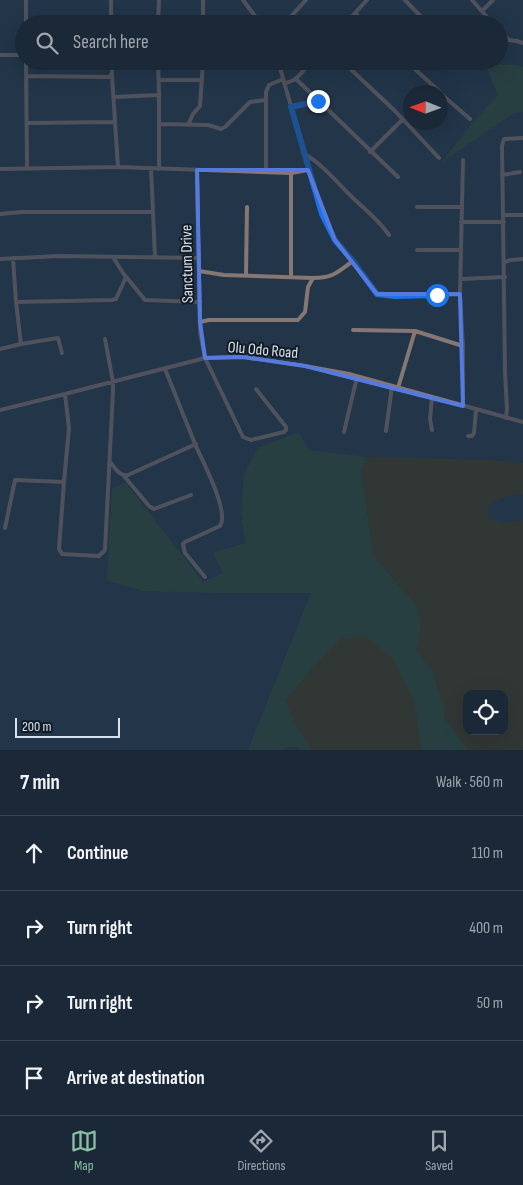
<!DOCTYPE html>
<meta charset="utf-8">
<style>
body{margin:0;font-family:"Sofia Sans Condensed",sans-serif;background:#273442;color:#f1f3f6}
.controls{position:absolute;right:15px;bottom:15px;display:grid;overflow:hidden;border-radius:10px;box-shadow:0 5px 20px #0002}
.controls button{width:45px;height:45px;display:grid;place-items:center;padding:0;border:0;border-bottom:1px solid #384452;background:#1a2837;color:#f1f3f6;font:25px sans-serif}
.compass{position:absolute;left:403px;top:85px;width:45px;height:45px;border-radius:50%;background:#1a2837;box-shadow:0 5px 20px #0002;rotate:271deg}
.scale{position:absolute;left:15px;bottom:12px;width:105px;box-sizing:border-box;padding-left:5px;border:2px solid #d6e2ef;border-top:0;font-size:14px;line-height:18px;white-space:nowrap;color:#d6e2ef;-webkit-text-stroke:4px #131c25;paint-order:stroke}
.stop{position:absolute;width:15px;height:15px;margin:-11px;border:4px solid #1a73e8;border-radius:50%;background:#fff}
.stop.end{background:#1a73e8;border-color:#fff;box-shadow:0 1px 5px #0008}
.list{margin:0;padding:0;list-style:none}
h2{display:flex;justify-content:space-between;align-items:center;height:65px;margin:0;padding:0 20px;font-size:21px}
h2 small{font-size:16px;font-weight:400;color:#9fa6ad}
.list li{display:grid;grid-template-columns:32px 1fr auto;gap:15px;align-items:center;box-sizing:border-box;height:75px;padding:0 20px;border-top:1px solid #384452}
.list b{display:block;font-size:19px;white-space:nowrap}
.list em{font-size:16px;font-style:normal;color:#9fa6ad}
.icon{flex:none;width:28px;height:28px;fill:none;stroke:currentColor;stroke-width:2;stroke-linecap:round;stroke-linejoin:round}
.map{position:relative;flex:none;width:523px;height:750px;overflow:hidden}
.search{position:absolute;background:#1a2837;box-shadow:0 5px 20px #0002;left:15px;right:15px;top:15px;height:55px;display:flex;align-items:center;gap:12px;box-sizing:border-box;padding:0 18px;border-radius:28px;color:#9fa6ad;font-size:19px}
.sheet{height:365px;background:#1a2837}
nav{display:flex;justify-content:space-around;align-items:center;box-sizing:border-box;height:70px;border-top:1px solid #384452;background:#1a2837;font-size:14px;color:#9fa6ad}
nav a{display:grid;justify-items:center;gap:2px}
nav .on{color:#8abfa5}
.map>svg:first-child{display:block}
.green{fill:#304d3b}
.sand{fill:#433b1b;fill-rule:evenodd}
.lines{fill:none;stroke-linecap:round;stroke-linejoin:round}
.street{stroke:#867773;stroke-width:4}
.route{stroke:#1a73e8;stroke-width:6}
.marked{fill:none;stroke:#547adf;stroke-width:4;stroke-linejoin:round}
.labels{text-anchor:middle;stroke-width:4;stroke-linejoin:round;paint-order:stroke}
.street-label{font-size:16px;fill:#d6e2ef;stroke:#131c25}
</style>
<div class="map">
<svg width="523" height="750" viewBox="0 0 523 750">
<rect width="100%" height="100%" fill="#223549"/>
<path class="green" d="M485,64L515,65L523,67V112L514,113L441,163L471,124L498,95Z
M299,432L309,450L367,457L361,472L374,557L418,607L421,627L416,650L434,673L446,720L468,750H301L297,747H290L281,750H248L311,593H219L144,591L107,581L112,489L125,482L203,582L223,573L213,553L245,543L241,513L244,474L258,448Z"/>
<path class="sand" d="M367,457L493,460L523,463V494L508,496L489,504V519L503,523L523,520V750H468L446,720L434,673L416,650L421,627L418,607L374,557L361,472ZM467,694H504V731H467Z
M367,637L392,657L414,700L422,750H311L294,722L285,700L323,656L341,638Z"/>
<g class="lines">
<path class="street" d="M26,0V24
M203,0V24
M243,0L261,24
M405,0L428,24
M472,0L493,24
M483,10L493,0
M355,13L366,24
M111,24V0
M158,24L159,0
M284,24L306,0
M345,24L367,0
M499,30L509,40L517,41L523,43
M0,55H24
M26,61L27,168
M158,61L159,95
M278,61L322,214L335,240L353,261L377,294L395,296L460,294
M342,61L395,111L439,158
M406,61L440,92
M112,75L115,122
M27,76L109,77L112,74V61
M296,79L398,177
M159,80H201
M284,83C297,82 303,71 311,61
M440,93L470,119
M114,97L159,95V169
M291,107L319,101
M27,123L115,122L118,167
M160,124L208,125L221,129L225,127L250,102L265,100
M188,125L193,114L200,106L203,61
M370,152L402,120
M303,153C321,163 336,181 350,195C365,210 377,218 389,235
M151,168L155,257
M0,169L118,167L291,173
M197,170L200,332L205,358L243,437L251,440L284,432L286,430V427L256,389
M266,172V92L269,85L283,79
M502,175L520,172
M417,207H461
M0,214L22,212H153
M504,215H523
M461,222H504
M417,250H461
M113,257L123,273L145,300L200,302
M13,258L16,302L112,300L116,299L126,277
M0,259L59,256L198,258
M505,262L510,260L523,259
M199,271L224,275L313,278
M246,275L247,207
M291,277V173L308,170
M461,279L505,277
M200,322L209,320H298L305,312L308,287L313,278C334,278 337,272 353,261
M353,330L415,331L463,346
M21,344L58,338L62,353
M0,349L21,344L16,302
M165,369C175,394 185,419 195,444C202,460 230,512 220,526L185,542L183,544L185,553L205,577
M398,388L415,331
M463,406V346L460,294L463,160
M0,410L65,394L205,358L243,357L305,366L349,374L523,422
M506,418L507,409L505,372L502,146L504,139L523,138
M432,430L430,419L432,397
M386,431L392,386
M344,432L357,377
M468,436H472L474,433L476,410
M111,463C115,468 120,477 128,475L196,444
M124,476L149,506L154,509L191,495
M64,482L59,549L62,554L99,556L105,550L113,391V382L105,339
M5,528L15,480L64,482L69,428L65,394"/>
</g>
<g class="lines">
<path class="route" d="M318,101L291,107L322,214L335,240L353,261L377,294L395,296L437,295"/>
</g>
<path d="M0 0H523V750H0ZM197,170H308L335,240L377,294H460L463,406L305,366L243,357L205,358L200,322Z" fill="#223549" fill-opacity=".55" fill-rule="evenodd"/>
<path class="marked" d="M197,170H308L335,240L377,294H460L463,406L305,366L243,357L205,358L200,322Z"/>
<g class="labels">
<g class="street-label">
<text transform="translate(186 264) rotate(-91)" y="6">Sanctum Drive</text>
<text transform="translate(263 349) rotate(5)" y="6">Olu Odo Road</text>
</g>
</g>
</svg>
<div class="controls">
<button><svg class="icon" aria-label="locate" viewBox="0 0 24 24"><circle cx="12" cy="12" r="6"/><path d="M12 2v4M12 18v4M2 12h4M18 12h4"/></svg></button>
</div>
<svg class="compass" viewBox="-18 -18 36 36"><path d="M0-13l5 13h-10z" fill="#e53935"/><path d="M0 13l5-13h-10z" fill="#9fa6ad"/></svg>
<div class="scale">200 m</div>
<div class="stop" style="left:437px;top:295px"></div>
<div class="stop end" style="left:318px;top:101px"></div>
<div class="search"><svg class="icon" aria-label="search" viewBox="0 0 24 24"><circle cx="10" cy="10" r="6"/><path d="M15 15l6 6"/></svg>Search here</div>
</div>
<section class="sheet">
<h2>7 min<small>Walk · 560 m</small></h2>
<ul class="list">
<li><svg class="icon" aria-label="ahead" viewBox="0 0 24 24"><path d="M12 20V5M6 11l6-6 6 6"/></svg><div><b>Continue</b></div><em>110 m</em></li>
<li><svg class="icon" aria-label="right" viewBox="0 0 24 24"><path d="M7 20v-9h11M14 6l5 5-5 5"/></svg><div><b>Turn right</b></div><em>400 m</em></li>
<li><svg class="icon" aria-label="right" viewBox="0 0 24 24"><path d="M7 20v-9h11M14 6l5 5-5 5"/></svg><div><b>Turn right</b></div><em>50 m</em></li>
<li><svg class="icon" aria-label="arrive" viewBox="0 0 24 24"><path d="M6 21V4h12l-3 4 3 4H6"/></svg><div><b>Arrive at destination</b></div></li>
</ul>
</section>
<nav>
<a class="on"><svg class="icon" aria-label="map" viewBox="0 0 24 24"><path d="M3 6l6-2 6 2 6-2v14l-6 2-6-2-6 2zM9 4v14M15 6v14"/></svg>Map</a>
<a><svg class="icon" aria-label="directions" viewBox="0 0 24 24"><path d="M12 3l9 9-9 9-9-9zM9 14v-3h6M13 9l2 2-2 2"/></svg>Directions</a>
<a><svg class="icon" aria-label="saved" viewBox="0 0 24 24"><path d="M7 4h10v16l-5-4-5 4z"/></svg>Saved</a>
</nav>
